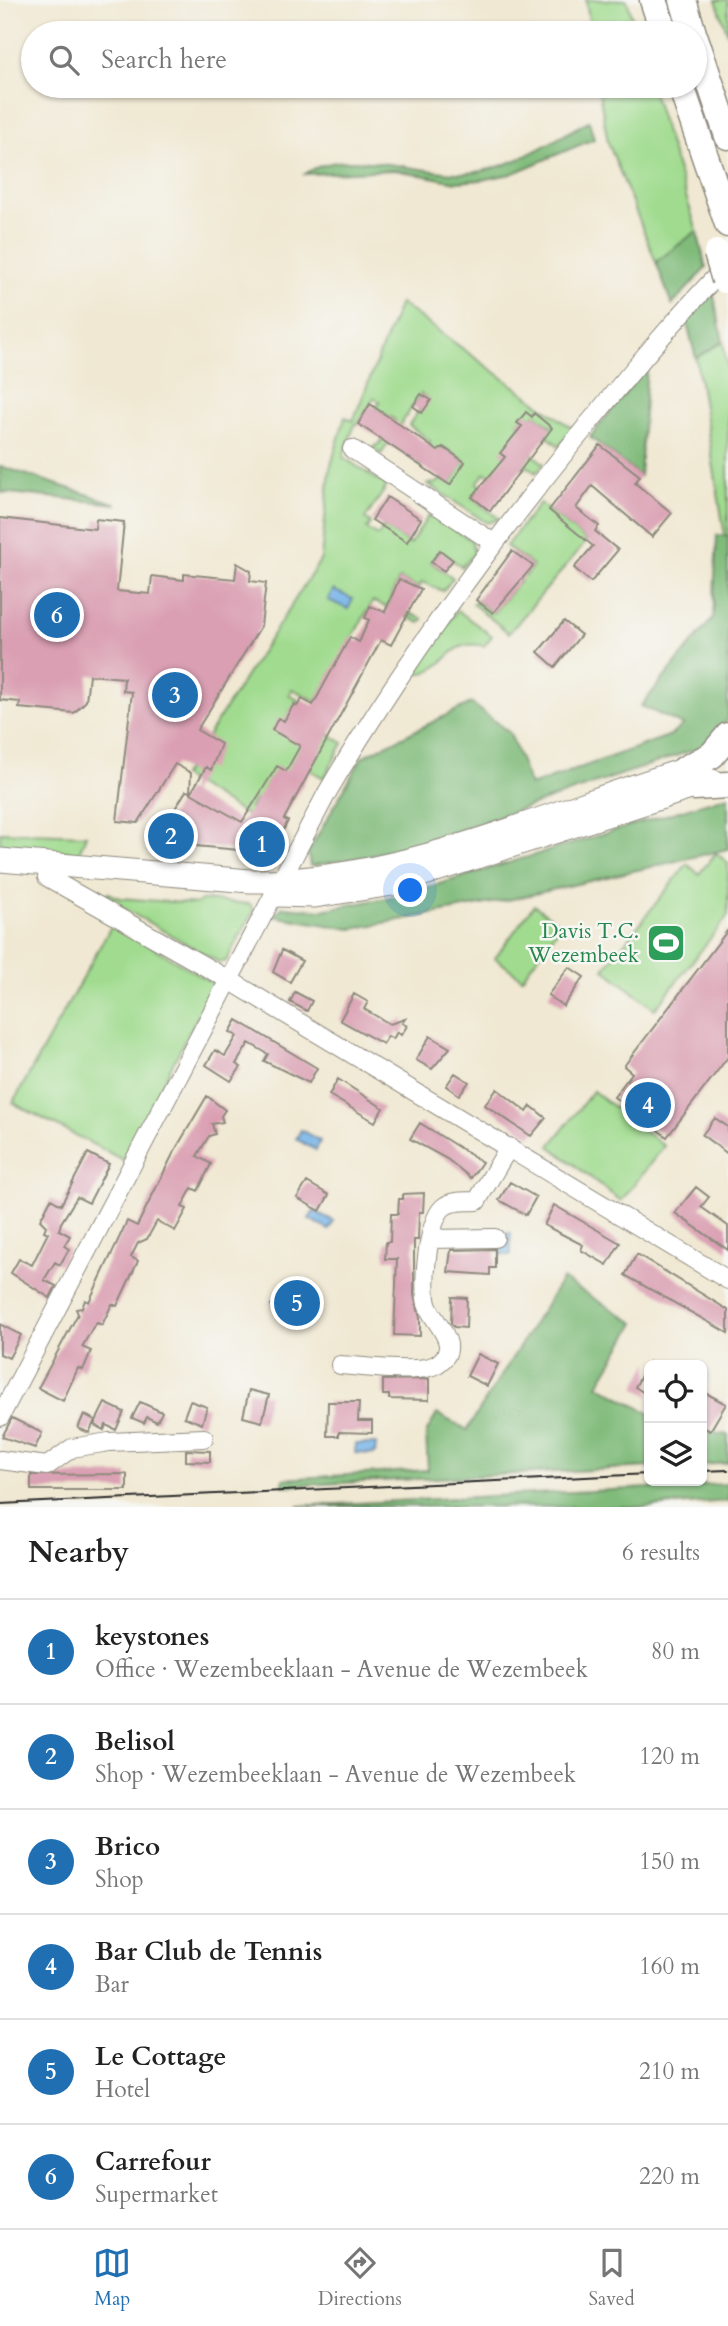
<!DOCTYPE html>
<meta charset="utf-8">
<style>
body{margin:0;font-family:Cardo,serif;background:#f2f2f2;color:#222}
.controls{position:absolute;right:21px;bottom:21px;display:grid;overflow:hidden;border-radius:10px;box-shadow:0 2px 5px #0004}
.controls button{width:63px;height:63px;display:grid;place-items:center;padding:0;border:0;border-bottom:2px solid #e0e0e0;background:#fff;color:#222;font:35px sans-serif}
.you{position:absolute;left:411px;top:891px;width:24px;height:24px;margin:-18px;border:5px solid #fff;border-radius:50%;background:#1a73e8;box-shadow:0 0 0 10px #1a73e833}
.badge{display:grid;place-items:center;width:46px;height:46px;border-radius:50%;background:#1f6fb2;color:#fff;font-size:23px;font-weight:700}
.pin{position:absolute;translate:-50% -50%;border:4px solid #fff;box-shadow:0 2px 7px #0006}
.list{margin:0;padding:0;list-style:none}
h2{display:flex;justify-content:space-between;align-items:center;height:91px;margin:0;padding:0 28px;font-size:30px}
h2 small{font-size:23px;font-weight:400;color:#767676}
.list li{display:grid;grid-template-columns:46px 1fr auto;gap:21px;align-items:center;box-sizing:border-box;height:105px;padding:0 28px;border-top:2px solid #e0e0e0}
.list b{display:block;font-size:26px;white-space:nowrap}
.list p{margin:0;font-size:23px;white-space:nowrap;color:#767676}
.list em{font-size:23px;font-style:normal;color:#767676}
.icon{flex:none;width:38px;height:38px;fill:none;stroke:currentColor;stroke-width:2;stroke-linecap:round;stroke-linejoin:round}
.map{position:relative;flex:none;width:728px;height:1507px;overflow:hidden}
.search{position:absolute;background:#fff;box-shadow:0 2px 5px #0004;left:21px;right:21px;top:21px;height:77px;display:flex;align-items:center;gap:18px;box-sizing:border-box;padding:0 24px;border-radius:38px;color:#767676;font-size:26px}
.sheet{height:721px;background:#fff}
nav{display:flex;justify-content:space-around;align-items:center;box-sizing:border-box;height:98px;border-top:2px solid #e0e0e0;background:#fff;font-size:19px;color:#767676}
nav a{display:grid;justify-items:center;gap:4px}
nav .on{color:#1f6fb2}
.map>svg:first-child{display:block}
.green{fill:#a0db8f;stroke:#66835d;stroke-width:2}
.forest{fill:#80bb7a;stroke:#567352;stroke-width:2}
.water{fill:#75b3e8;stroke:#506f8a;stroke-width:2}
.building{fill:#da9fb2}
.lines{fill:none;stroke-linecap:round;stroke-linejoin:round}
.minor-casing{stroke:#8e8a7e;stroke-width:20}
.major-casing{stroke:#8e8a7e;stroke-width:25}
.highway-casing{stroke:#8e8a7e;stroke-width:29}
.minor{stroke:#fff;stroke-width:18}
.major{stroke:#fff;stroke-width:23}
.highway{stroke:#fff;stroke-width:26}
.tram{stroke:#2b2b2b;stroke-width:2}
.highway-bridge-casing{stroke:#8e8a7e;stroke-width:29;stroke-linecap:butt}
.highway-bridge{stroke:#fff;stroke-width:26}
.labels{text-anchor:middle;stroke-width:5;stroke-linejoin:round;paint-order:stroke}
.leisure-label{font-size:21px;fill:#27864d;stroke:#f6f6f2;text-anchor:end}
</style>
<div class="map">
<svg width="728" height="1507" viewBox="0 0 728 1507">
<rect width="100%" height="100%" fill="#f6f6f2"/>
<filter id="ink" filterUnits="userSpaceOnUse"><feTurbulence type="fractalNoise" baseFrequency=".0143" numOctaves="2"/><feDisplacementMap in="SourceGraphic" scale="14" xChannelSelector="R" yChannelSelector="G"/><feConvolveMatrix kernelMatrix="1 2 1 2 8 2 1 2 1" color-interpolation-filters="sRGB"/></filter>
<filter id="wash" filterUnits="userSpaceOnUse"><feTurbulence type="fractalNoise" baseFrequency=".00686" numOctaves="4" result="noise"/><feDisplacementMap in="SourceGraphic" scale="28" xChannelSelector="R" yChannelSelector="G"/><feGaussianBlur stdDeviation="1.57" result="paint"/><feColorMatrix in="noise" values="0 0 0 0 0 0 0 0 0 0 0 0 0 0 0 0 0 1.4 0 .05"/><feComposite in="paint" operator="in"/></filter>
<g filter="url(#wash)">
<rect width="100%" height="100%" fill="#f0e8d2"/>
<path class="green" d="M586,0H627L636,33H591Z
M716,0H728V35Z
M598,86H651L697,231L656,262L608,142Z
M400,303L573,429L559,446L546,435L552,427L535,414L532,417L525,413L518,423L524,428L513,437L544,464L536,473L527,466L523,469L508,457L490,476L485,473L477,483L482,487L472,497L499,519L487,523L428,484L437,483L441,479L450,484L465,461L443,447L432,459L429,456L422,466L417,463L430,441L409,425L427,398L421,394L381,454L372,448L380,443L395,420L376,408L380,402L374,398L358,424H355L343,457L387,486L365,519L371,523L367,529L378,536L384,527L410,544L429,515L471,540L474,553L462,567L439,551L431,562L453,578L443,591L422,582L419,588L399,579L388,604L423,619L420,623L373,601L316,701L292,689L289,695L300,701L291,710L343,743L324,778L296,762L273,809L254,800L250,808L256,812V821L182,776L321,559L330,469L345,417L353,421Z
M723,341L728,372V536H725L696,358Z
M540,503L587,541L509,633L473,604L476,600L493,613L521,580L520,572L526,576L533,566L506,546Z
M457,610L492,636L484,646C446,637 449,673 414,674Z
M0,832L86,835L79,853L0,845Z
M716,853L728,863V916L655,1009L604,969L687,864L699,874Z
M108,893L120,898L197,904L202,900L250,904L254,910L226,961L219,962L105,898Z
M534,905L561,925L522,978L495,958Z
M113,923L214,984L123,1160L13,1103Z
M593,1091L664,1146L621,1201L550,1146Z"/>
<path class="forest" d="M589,121L594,139L511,174L481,180L456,182L395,170L305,174C347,144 418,176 467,173C511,170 550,142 589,121Z
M697,231L706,268L672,305L656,262Z
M713,291L723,341L696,358L686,320Z
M647,366L640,476L590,437Z
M0,466L117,504L0,492Z
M717,535L728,536V719L708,745L442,836L369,856L310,866L308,853L362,757L471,703L510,733L530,786L671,735L683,725L641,706L713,618Z
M728,796V849L508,900L351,929L273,916L283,907L322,910L403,895Z
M562,1279L635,1323L598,1385L649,1413V1467L283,1486V1479L428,1470L426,1433L437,1414L467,1430Z
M702,1431L728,1435V1463L702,1465Z
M728,1484V1501L645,1507L298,1506Z"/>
<path class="water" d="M333,590L353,599L348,609L328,600Z
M301,1130L320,1141L316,1150L296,1139Z
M314,1211L334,1221L329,1230L309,1219Z
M501,1233H511V1255H501Z
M356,1444H376L375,1454L355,1453Z"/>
<g id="blocks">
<path class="building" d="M421,394L431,400L422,413L413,406Z
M370,404L438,451L443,447L465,462L450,485L358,424Z
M526,412L532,417L534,413L552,428L490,511L472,497L505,457L500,453L522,426L517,423Z
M600,445L640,476L635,483L672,513L652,537L592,486L576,508L599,526L595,531L618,550L591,582L574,568L593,546L549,510Z
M387,497L421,519L407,542L372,520Z
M0,518L95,529L96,519L124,522L117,591L150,594L152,576L184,580V574L235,579L237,563L251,571L250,581L266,583L261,626L197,730L221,744L211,770L206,767L191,793L242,822L277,766L286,771L300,746L272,730L278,718L284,721L294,704L297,706L302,699L313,705L350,637L359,642L369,620L365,618L370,606L385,612L399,579L421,589L391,645L381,640L284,819L288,821L272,853L163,843L160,833L186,791L190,792L191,773L175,764L138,823L117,821L132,692L123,691L124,678L89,675L86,701L74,713L19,708L20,702L0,700Z
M440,550L453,560L444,571L431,562Z
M512,551L533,566L493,613L476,600Z
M564,621L581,635L555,667L538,652Z
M728,930V1057L667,1137L614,1097L632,1073L624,1066Z
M282,950L302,961L290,982L273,972Z
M569,967L584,977L563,1006L548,995Z
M295,992L312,1001L307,1011L290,1002Z
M354,994L368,1002L364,1009L390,1024L405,1019L402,1023L407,1026L401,1035L397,1032L393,1039L388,1036L383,1044L340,1020Z
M237,1020L317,1068L309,1083L264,1061L268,1054L249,1043L236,1064L241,1067L231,1081L206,1065L215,1050L225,1056L237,1036L230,1032Z
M430,1036L450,1048L432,1069L416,1060Z
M455,1073L469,1082L459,1095L446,1086Z
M338,1079L383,1108L375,1122L329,1095Z
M497,1089L527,1112L531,1106L546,1118L531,1136L485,1105Z
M207,1096L225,1110L221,1116L223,1122L212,1124L215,1134L209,1136L197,1156L211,1164L198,1191L192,1188L182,1207L187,1209L175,1231L157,1221L147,1239L138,1243L131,1257L138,1261L132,1274L117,1306L112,1304L102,1325L97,1323L93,1327L82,1347L91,1351L83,1370L78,1368L63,1401L38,1388L78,1314L76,1309L82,1308L85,1300L89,1302L127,1221L137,1226L174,1152Z
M715,1118L728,1127V1154L702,1135Z
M420,1123L482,1162L471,1178L447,1159L410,1139Z
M88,1153L109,1164L89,1203L77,1197L61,1223L59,1230L70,1236L64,1246L69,1249L60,1265L55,1262L44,1280L56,1286L50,1298L11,1273L19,1259L32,1265L48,1233L44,1231L46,1226L40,1220L51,1199L61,1205Z
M307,1182L329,1195L320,1211L297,1198Z
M510,1182L536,1197L526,1215L499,1200Z
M696,1187L709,1197L701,1207L728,1226V1250L675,1213Z
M424,1193L423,1212H419L418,1240H414V1295L420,1318V1336L394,1335L397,1259H385L386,1242H390L391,1214H398L399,1199H403V1194Z
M554,1205L620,1243L607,1265L581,1250L583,1245L544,1225Z
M495,1249V1268H490V1275L448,1272L451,1250Z
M637,1254L728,1310V1333L625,1275Z
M282,1287L308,1301L298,1320L271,1306Z
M452,1297L467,1298L466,1328L454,1327L451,1323Z
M0,1324L21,1335L9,1358L0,1354Z
M478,1354L498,1364L487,1386L467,1376Z
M649,1362V1396L635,1387Z
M429,1379V1400L389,1399V1395H383V1380Z
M249,1390L269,1395L262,1422L243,1417Z
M702,1391L726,1404L710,1431L702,1426Z
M190,1401L207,1407L202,1424L184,1417Z
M140,1402L162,1412L157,1422L147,1417L144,1423L132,1418Z
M328,1402H359L358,1421H372V1433L339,1432V1436H327Z
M105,1403L124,1412L116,1430L106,1425L104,1430L94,1425Z
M84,1414L95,1420L89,1433L78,1428Z
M12,1418L42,1433L35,1448L2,1437Z
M186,1450L210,1451V1462L186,1461Z
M127,1474V1490H31V1475Z"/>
</g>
</g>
<g filter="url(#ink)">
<use href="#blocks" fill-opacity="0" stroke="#8e8a7e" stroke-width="2"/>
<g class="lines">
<g class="minor-casing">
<path id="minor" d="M352,449L494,543
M47,877L229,980L728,1280
M430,1239L495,1238
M340,1365C361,1366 421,1375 437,1364C465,1346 432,1322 427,1304C422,1284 428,1216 445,1206C454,1200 467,1202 477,1201L509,1147
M0,1417L328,791C400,668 482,556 571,445C622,383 671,323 727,265
M0,1460L47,1466L72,1448L109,1442L204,1438"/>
</g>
<g class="major-casing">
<path id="major" d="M0,860L250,881C406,883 554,808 703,764
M277,895L315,896L393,884L712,781"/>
</g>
<g class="highway-casing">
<path id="highway" d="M653,0L664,33
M683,0L693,33
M695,38L728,136
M681,86L728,224
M685,769L712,755L728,736
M694,787L728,785"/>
</g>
<use href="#minor" class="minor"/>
<use href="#major" class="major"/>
<use href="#highway" class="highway"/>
<path class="tram" d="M702,1471L728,1470
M0,1504L649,1474"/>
<g class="highway-bridge-casing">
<path id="highway-bridge" d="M717,253L725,280"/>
</g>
<use href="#highway-bridge" class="highway-bridge"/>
</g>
</g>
<defs>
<g id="stadium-square" transform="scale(2.0125)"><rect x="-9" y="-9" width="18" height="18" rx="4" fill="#2e9e5b" stroke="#f6f6f2"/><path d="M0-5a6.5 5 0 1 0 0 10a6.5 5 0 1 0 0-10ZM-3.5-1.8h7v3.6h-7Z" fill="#fff"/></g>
</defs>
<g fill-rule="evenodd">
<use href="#stadium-square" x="666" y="943"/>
</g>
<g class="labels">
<g class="leisure-label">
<text x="639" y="938">Davis T.C.<tspan x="639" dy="24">Wezembeek</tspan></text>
</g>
</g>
</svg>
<div class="controls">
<button><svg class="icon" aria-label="locate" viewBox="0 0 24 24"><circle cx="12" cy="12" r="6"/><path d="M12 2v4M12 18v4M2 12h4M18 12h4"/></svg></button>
<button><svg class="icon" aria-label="layers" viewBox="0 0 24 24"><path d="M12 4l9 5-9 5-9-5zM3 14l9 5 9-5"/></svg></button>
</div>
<div class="you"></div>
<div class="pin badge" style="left:262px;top:844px">1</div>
<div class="pin badge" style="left:171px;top:836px">2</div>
<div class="pin badge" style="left:175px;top:695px">3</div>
<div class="pin badge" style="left:648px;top:1105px">4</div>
<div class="pin badge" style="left:297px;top:1303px">5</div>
<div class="pin badge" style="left:57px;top:615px">6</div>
<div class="search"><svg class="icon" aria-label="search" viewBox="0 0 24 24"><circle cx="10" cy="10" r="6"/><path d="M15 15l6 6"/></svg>Search here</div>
</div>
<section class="sheet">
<h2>Nearby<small>6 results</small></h2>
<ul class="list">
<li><span class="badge">1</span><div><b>keystones</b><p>Office · Wezembeeklaan - Avenue de Wezembeek</p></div><em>80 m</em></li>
<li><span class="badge">2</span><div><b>Belisol</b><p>Shop · Wezembeeklaan - Avenue de Wezembeek</p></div><em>120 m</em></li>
<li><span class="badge">3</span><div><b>Brico</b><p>Shop</p></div><em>150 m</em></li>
<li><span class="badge">4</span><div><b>Bar Club de Tennis</b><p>Bar</p></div><em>160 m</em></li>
<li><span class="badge">5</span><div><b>Le Cottage</b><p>Hotel</p></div><em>210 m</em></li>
<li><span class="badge">6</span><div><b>Carrefour</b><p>Supermarket</p></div><em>220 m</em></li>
</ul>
</section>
<nav>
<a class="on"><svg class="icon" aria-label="map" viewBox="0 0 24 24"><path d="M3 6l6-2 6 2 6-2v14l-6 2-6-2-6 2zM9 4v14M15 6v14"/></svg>Map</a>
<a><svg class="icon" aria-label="directions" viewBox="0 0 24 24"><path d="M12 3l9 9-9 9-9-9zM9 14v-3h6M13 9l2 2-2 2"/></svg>Directions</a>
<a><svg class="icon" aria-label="saved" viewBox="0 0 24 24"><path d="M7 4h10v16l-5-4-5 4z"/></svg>Saved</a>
</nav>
